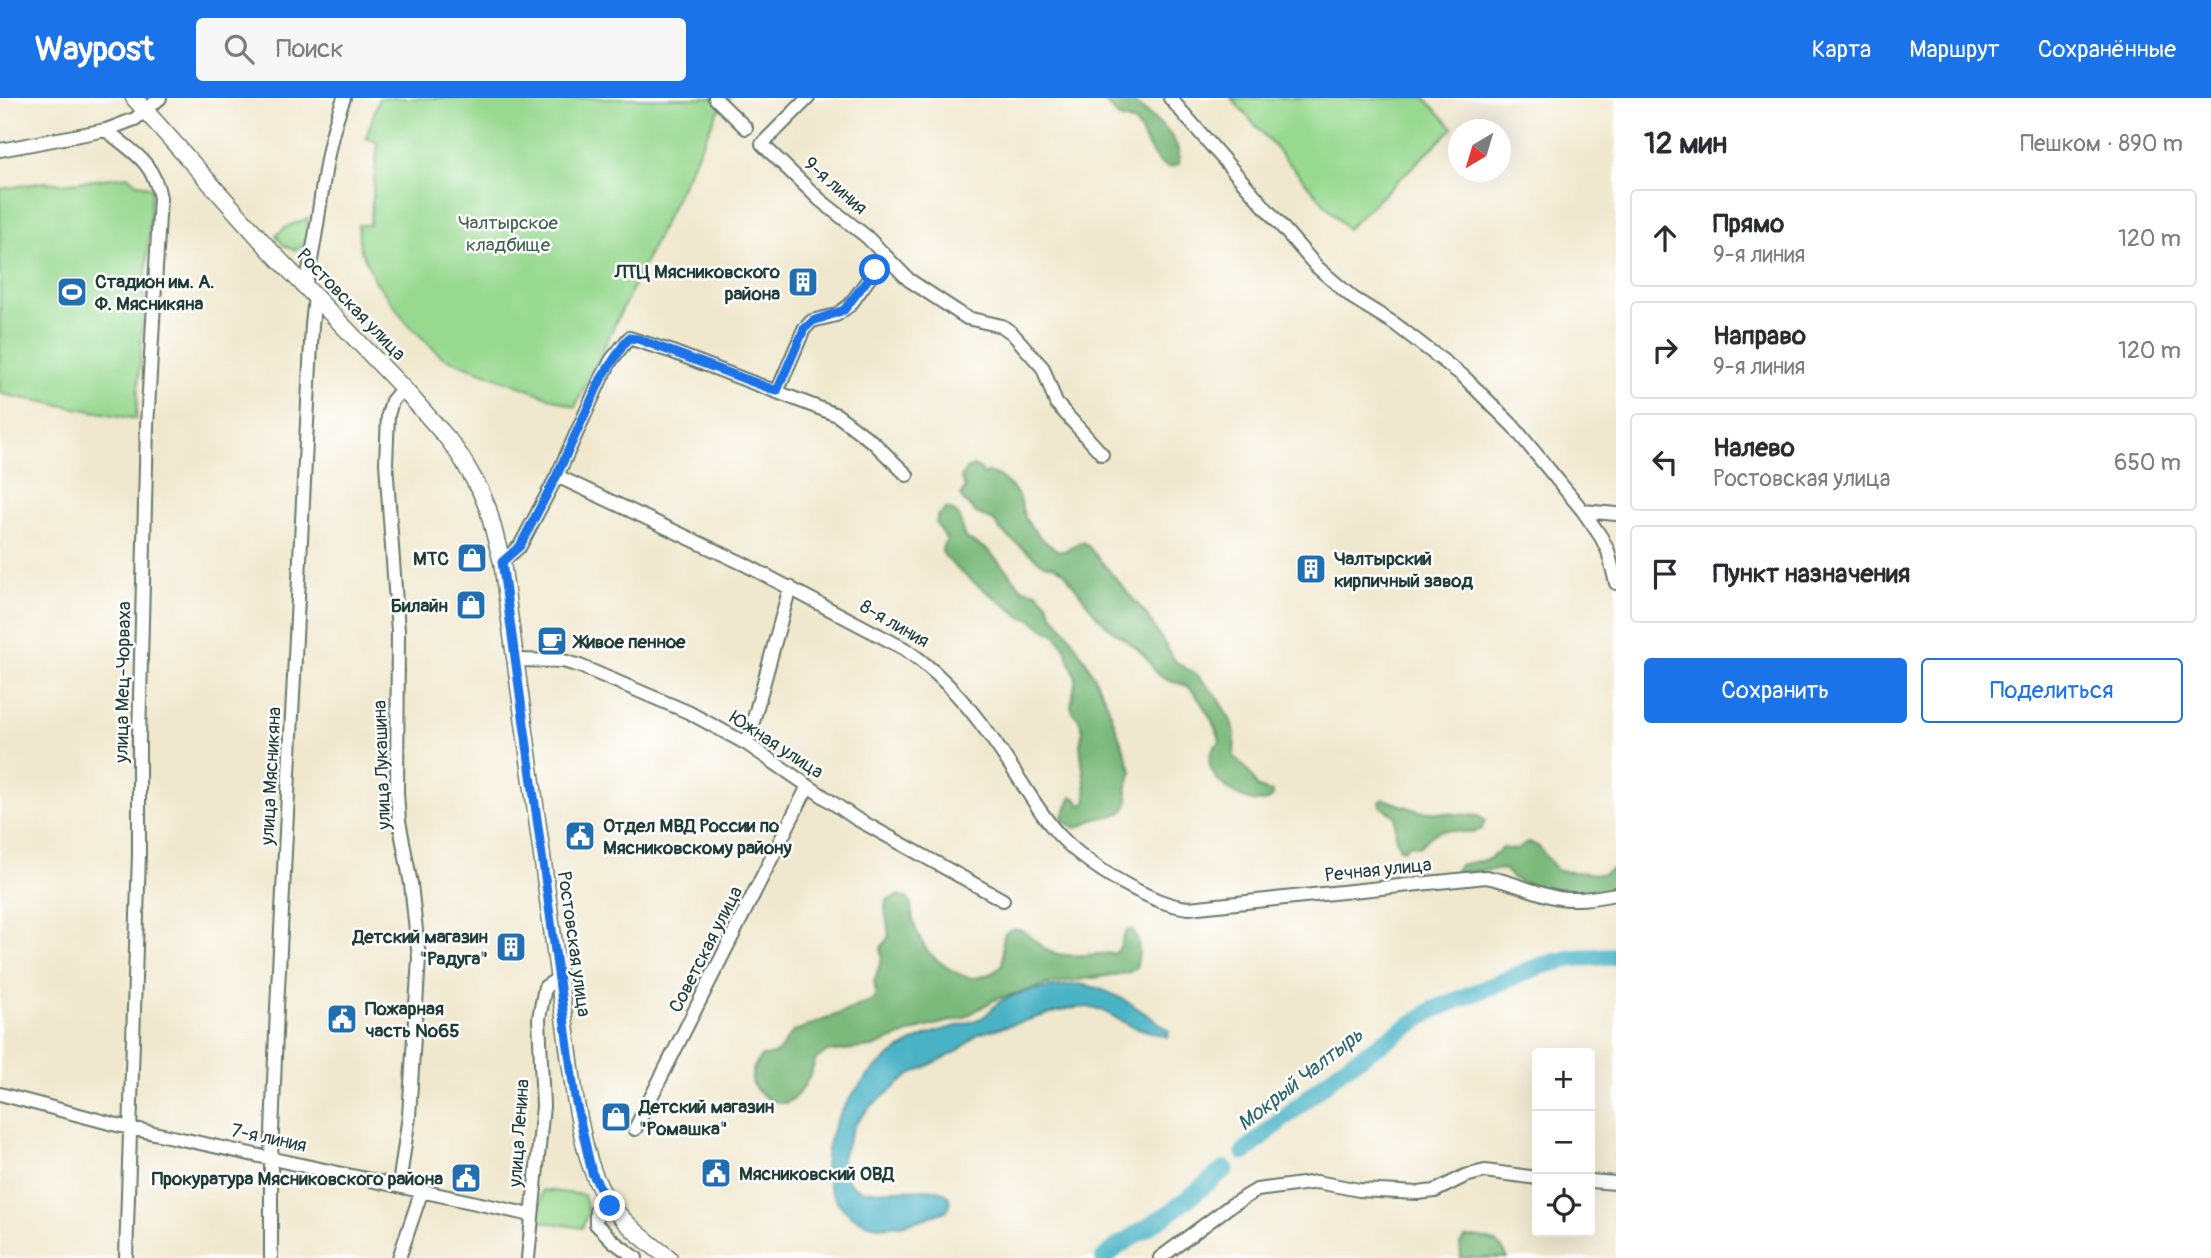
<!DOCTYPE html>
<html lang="ru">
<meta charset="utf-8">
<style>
body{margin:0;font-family:Pangolin,sans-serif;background:#f7f7f7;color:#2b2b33}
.controls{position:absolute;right:21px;bottom:21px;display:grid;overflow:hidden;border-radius:7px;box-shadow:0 7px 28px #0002}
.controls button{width:63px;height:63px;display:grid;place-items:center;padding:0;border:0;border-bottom:2px solid #e1e1e2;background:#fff;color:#2b2b33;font:35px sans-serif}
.compass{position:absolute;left:1448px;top:21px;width:63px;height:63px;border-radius:50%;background:#fff;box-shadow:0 7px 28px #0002;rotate:218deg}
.stop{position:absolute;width:21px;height:21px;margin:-16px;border:5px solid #1a73e8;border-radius:50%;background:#fff}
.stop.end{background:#1a73e8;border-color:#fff;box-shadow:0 2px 7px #0008}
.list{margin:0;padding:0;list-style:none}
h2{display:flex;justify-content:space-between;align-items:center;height:91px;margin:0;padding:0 28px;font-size:30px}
h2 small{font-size:23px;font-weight:400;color:#7c7c81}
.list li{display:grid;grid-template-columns:46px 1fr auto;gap:21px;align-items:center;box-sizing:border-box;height:98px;margin:0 14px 14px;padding:0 14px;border:2px solid #e1e1e2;border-radius:7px}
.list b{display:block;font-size:26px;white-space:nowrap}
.list p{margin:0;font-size:23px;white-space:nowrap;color:#7c7c81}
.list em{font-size:23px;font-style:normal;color:#7c7c81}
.actions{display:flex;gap:14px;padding:21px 28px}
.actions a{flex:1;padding:16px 0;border:2px solid #1a73e8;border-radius:7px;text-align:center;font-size:24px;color:#1a73e8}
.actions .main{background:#1a73e8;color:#fff}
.icon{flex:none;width:38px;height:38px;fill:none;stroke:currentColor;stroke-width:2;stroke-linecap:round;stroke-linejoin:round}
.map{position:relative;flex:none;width:1616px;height:1160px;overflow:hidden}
header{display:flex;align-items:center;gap:42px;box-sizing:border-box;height:98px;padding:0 35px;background:#1a73e8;color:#fff}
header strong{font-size:33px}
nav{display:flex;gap:38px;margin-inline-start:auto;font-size:24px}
.search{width:490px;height:63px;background:#f7f7f7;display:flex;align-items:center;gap:18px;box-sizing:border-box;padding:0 24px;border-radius:7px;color:#7c7c81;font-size:26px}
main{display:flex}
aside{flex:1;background:#fff}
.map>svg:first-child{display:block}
.green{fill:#98d990;stroke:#5c8b62;stroke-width:2}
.forest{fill:#7ab97a;stroke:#4c7b57;stroke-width:2}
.water{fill:#48b3c5;stroke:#34787c;stroke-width:2}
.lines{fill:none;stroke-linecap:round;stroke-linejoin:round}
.river{stroke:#48b3c5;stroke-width:18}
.minor-casing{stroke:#68796a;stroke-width:16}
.major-casing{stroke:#68796a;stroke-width:19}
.minor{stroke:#fff;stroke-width:12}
.major{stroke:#fff;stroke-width:16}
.route{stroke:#1a73e8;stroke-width:9}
.labels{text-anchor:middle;stroke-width:5;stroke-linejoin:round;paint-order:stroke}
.street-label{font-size:19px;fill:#1f3d34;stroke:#fff}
.park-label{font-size:19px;fill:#3d644b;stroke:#fff}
.poi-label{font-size:19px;font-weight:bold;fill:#1f3d34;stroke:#fff;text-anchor:start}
.water-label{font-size:21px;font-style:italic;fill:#2d6667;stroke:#fff}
</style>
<header>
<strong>Waypost</strong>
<div class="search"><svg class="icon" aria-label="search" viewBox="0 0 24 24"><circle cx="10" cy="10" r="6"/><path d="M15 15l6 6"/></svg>Поиск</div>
<nav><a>Карта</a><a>Маршрут</a><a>Сохранённые</a></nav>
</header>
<main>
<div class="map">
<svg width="1616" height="1160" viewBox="0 0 1616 1160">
<rect width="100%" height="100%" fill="#fff"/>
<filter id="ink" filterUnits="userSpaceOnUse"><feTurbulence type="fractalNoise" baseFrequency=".0143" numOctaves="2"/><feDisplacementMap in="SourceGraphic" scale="14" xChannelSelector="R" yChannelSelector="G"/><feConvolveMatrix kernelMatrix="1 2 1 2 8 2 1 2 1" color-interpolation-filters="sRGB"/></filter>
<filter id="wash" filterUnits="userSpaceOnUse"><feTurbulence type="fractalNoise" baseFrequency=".00686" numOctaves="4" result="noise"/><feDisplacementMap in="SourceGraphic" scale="28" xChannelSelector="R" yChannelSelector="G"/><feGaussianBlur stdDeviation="1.57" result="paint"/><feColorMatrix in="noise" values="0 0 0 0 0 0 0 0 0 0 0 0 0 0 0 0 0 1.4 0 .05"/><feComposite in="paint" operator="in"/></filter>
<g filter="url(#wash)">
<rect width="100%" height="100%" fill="#f0e8ce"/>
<path class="green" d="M379,0H730L717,15L575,309L442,259L407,225L375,182L360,150L358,127H370L378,44L366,40Z
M1231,0H1425L1453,30L1347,131Z
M128,78L137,85L152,90L136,321L0,296V91L45,84L62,86Z
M308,120C307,133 310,148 294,152L283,147L276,137L286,129Z
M542,1092L584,1097L588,1115L582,1130L538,1123Z"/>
<path class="forest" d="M1101,0H1133V3C1151,20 1183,37 1179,66C1156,81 1145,36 1135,25L1119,20Z
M973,368L981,371L984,377L988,374C1000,376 1017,392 1021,404C1022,410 1022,414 1025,420C1031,430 1038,438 1047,445C1052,449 1056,453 1062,453C1070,453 1074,445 1082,444L1088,448L1146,516L1176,564L1197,577L1215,596L1230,621L1235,635L1234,658L1250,675L1258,690L1272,694L1273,698C1259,720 1182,674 1220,644C1219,633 1198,596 1188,589C1181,584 1170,586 1159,577C1153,572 1151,565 1146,559C1134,546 1117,538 1104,525C1089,511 1077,490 1064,474L1055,468L1043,466L1001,433L994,423L976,415L962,401L961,397L965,390L961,380L966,371Z
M946,411C963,412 960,429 965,440L988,452L1023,491L1037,494L1047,504L1052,516L1067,534L1087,565L1107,605L1132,674L1126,691C1135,717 1114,717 1096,721C1081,725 1077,739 1062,720L1072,699L1076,700L1080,707L1084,706L1087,702L1080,647L1083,632L1079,621L1074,616L1071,608L1076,580L1065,550L1055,536L1044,531L1030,521L1023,520C1009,509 943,466 942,452C942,447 944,446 947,442L936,425L938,418Z
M1383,701L1419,713L1479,718L1485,723L1481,732C1448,741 1448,718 1419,749L1410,746L1404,752L1400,751L1396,741L1395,718L1380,708L1379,704Z
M1529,744L1538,748L1558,773L1602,776L1616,769V792C1584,798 1545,798 1516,782C1510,779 1508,774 1503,771L1459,775L1456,773L1459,767L1489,761L1503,750L1517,752Z
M899,797L909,801C913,809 911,813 913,821C914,829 919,839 923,846C930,860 964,885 980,879C987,877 998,874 1002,866C1006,856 997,835 1011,832C1028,828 1037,850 1051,854C1070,861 1096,855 1116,855C1123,848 1121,839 1128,832H1133C1140,843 1140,858 1136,870L1127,875L1049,886L996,901L963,920L919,931L872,949L826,954L815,962C812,976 800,1000 785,1005C779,1006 774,1003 769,1001C748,990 747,975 762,958C784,958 780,947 793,934L873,902L876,895L874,883L882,860L881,850L889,838L885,809L887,802Z
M1474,1139C1489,1141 1503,1145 1507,1160H1461L1460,1146L1465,1140Z"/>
<path class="water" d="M1079,886C1113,890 1141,913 1169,932L1168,939L1131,928L1103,913L1088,909L1067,911L978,936L957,954L911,976L869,1010L854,1028L842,1059L843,1071L847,1082L853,1088L864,1093L935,1091L944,1094L949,1099L950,1109L946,1113C925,1120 901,1130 879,1128C866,1127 850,1119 842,1109C805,1068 838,1010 869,977C883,961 906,946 925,938C943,930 963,928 981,920C989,916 994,907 1001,903C1024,891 1053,889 1079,886Z"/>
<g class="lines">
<path class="river" d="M1244,1054L1342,971L1433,912L1540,868L1573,860L1616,858
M1104,1160L1117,1149L1171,1114L1225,1071"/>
</g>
</g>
<g filter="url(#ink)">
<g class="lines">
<g class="minor-casing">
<path id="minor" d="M715,0L746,30
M808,0L762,46L820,102L867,139L909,182L967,220L1002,228L1012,235L1043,270L1056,305L1102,356
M1170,0L1317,169L1353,200L1395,226L1463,278L1513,328L1583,413L1601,439L1608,453L1616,485
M106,32C133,54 154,64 160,100L147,328L139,640V756L126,1160
M0,52L106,32L135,21L160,0
M305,188C322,126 320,60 344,0
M777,294L804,231L812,223L836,217L850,207L885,158
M557,378L744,466L905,551C951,582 984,627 1014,673C1029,695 1042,719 1060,738C1081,760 1107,777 1134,791C1152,800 1168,808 1189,810L1486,779C1509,783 1528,792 1550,798C1571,804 1595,800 1616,796
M1583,413L1616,416
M502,464L520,448L557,378L601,281L612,261L629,240L670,253L837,317L874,345L907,377
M516,562L563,563L580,568L688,614L747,646L855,720L1003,802
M747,646L790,489
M0,996L117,1027L531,1117
M635,1031L808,688
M1590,1083L1616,1085
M399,1087L409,1018L419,860L411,786L399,723L397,695L398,533L386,365L388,317L392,303L403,290
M610,1108L596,1113V1126L613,1143L636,1160
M271,1160V1059L277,910L312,227L315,199
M399,1160L422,1092
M528,1160L543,1008L539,920L545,889L559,880
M1160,1160L1230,1108L1257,1092L1317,1084L1359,1092L1418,1095L1435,1093L1465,1078L1485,1073L1537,1080"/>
</g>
<g class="major-casing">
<path id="major" d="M134,0L269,151L403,290L448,341L461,359L480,392L488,411L502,464L575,1000C591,1085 598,1108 669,1160"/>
</g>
<use href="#minor" class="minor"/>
<use href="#major" class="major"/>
</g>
</g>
<g class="lines" filter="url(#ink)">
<path class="route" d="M610,1108L592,1075L575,1000L502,464L520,448L556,379L601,281L626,243L629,240L638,241L777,293L804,231L813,223L844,212L875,172"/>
</g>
<defs>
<g id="building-square" transform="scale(1.575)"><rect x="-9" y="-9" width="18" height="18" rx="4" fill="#1f6fb2" stroke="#fff"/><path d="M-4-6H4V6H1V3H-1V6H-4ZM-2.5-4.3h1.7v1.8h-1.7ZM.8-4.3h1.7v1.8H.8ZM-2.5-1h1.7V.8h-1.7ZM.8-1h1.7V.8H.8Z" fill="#fff"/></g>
<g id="stadium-square" transform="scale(1.575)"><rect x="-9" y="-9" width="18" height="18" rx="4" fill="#1f6fb2" stroke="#fff"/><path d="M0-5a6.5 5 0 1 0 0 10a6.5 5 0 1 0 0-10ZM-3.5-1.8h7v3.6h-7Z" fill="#fff"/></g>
<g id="shop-square" transform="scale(1.575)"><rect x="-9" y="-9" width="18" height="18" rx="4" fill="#1f6fb2" stroke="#fff"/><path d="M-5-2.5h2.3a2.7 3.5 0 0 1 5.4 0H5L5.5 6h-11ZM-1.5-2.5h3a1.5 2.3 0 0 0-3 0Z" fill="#fff"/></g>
<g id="cafe-square" transform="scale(1.575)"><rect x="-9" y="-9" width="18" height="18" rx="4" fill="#1f6fb2" stroke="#fff"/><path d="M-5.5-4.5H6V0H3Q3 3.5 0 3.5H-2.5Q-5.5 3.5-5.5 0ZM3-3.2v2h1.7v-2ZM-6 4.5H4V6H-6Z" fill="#fff"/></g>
<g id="civic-square" transform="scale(1.575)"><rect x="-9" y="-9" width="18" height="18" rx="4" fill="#1f6fb2" stroke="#fff"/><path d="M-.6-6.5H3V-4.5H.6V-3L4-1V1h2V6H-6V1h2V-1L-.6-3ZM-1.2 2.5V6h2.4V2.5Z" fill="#fff"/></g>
</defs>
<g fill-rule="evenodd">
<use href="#building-square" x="803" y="184"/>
<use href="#stadium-square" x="72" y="194"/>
<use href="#shop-square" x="472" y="460"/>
<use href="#building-square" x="1311" y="471"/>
<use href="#shop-square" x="471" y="507"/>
<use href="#cafe-square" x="552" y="543"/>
<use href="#civic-square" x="580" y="738"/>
<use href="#building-square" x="511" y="849"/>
<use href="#civic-square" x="342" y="921"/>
<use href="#shop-square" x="616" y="1019"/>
<use href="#civic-square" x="716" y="1075"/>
<use href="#civic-square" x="466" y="1080"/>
</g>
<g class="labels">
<g class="street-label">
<text transform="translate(836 87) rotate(41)" y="7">9-я линия</text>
<text transform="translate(352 206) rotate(46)" y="7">Ростовская улица</text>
<text transform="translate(895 525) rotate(30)" y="7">8-я линия</text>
<text transform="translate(122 584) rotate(-89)" y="7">улица Мец-Чорваха</text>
<text transform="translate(777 646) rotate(33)" y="7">Южная улица</text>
<text transform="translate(381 667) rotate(-92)" y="7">улица Лукашина</text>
<text transform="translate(270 678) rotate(-87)" y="7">улица Мясникяна</text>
<text transform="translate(1378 771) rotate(-6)" y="7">Речная улица</text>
<text transform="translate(575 846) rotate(82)" y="7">Ростовская улица</text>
<text transform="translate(705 851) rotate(-63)" y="7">Советская улица</text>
<text transform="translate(518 1035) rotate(-86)" y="7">улица Ленина</text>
<text transform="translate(269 1039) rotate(12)" y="7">7-я линия</text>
</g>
<g class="park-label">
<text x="508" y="131">Чалтырское<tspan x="508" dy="22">кладбище</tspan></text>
</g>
<g class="poi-label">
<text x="780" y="180" text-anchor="end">ЛТЦ Мясниковского<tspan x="780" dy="22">района</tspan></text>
<text x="95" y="190">Стадион им. А.<tspan x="95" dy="22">Ф. Мясникяна</tspan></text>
<text x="449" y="467" text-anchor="end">МТС</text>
<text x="1334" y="467">Чалтырский<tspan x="1334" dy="22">кирпичный завод</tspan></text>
<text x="448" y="514" text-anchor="end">Билайн</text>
<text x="575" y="550">Живое пенное</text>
<text x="603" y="734">Отдел МВД России по<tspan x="603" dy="22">Мясниковскому району</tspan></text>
<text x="488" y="845" text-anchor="end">Детский магазин<tspan x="488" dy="22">"Радуга"</tspan></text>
<text x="365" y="917">Пожарная<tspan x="365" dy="22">часть №65</tspan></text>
<text x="639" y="1015">Детский магазин<tspan x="639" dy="22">"Ромашка"</tspan></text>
<text x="739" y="1082">Мясниковский ОВД</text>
<text x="443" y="1087" text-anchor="end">Прокуратура Мясниковского района</text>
</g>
<g class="water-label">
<text transform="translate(1300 981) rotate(-38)" y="7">Мокрый Чалтырь</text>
</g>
</g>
</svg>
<div class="controls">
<button>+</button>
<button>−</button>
<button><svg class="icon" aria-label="locate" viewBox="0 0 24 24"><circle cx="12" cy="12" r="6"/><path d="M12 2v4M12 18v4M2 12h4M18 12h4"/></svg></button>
</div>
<svg class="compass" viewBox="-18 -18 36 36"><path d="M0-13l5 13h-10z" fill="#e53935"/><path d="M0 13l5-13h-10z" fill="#7c7c81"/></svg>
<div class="stop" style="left:875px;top:172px"></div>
<div class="stop end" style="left:610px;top:1108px"></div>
</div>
<aside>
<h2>12 мин<small>Пешком · 890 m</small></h2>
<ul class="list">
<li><svg class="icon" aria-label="ahead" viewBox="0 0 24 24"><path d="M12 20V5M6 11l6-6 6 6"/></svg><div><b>Прямо</b><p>9-я линия</p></div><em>120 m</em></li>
<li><svg class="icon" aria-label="right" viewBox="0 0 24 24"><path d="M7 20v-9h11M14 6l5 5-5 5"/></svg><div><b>Направо</b><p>9-я линия</p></div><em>120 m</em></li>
<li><svg class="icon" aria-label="left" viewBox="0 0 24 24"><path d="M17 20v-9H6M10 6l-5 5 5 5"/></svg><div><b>Налево</b><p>Ростовская улица</p></div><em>650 m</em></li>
<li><svg class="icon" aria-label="arrive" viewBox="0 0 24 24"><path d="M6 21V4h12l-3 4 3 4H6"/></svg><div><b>Пункт назначения</b></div></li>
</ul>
<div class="actions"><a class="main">Сохранить</a><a>Поделиться</a></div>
</aside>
</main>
